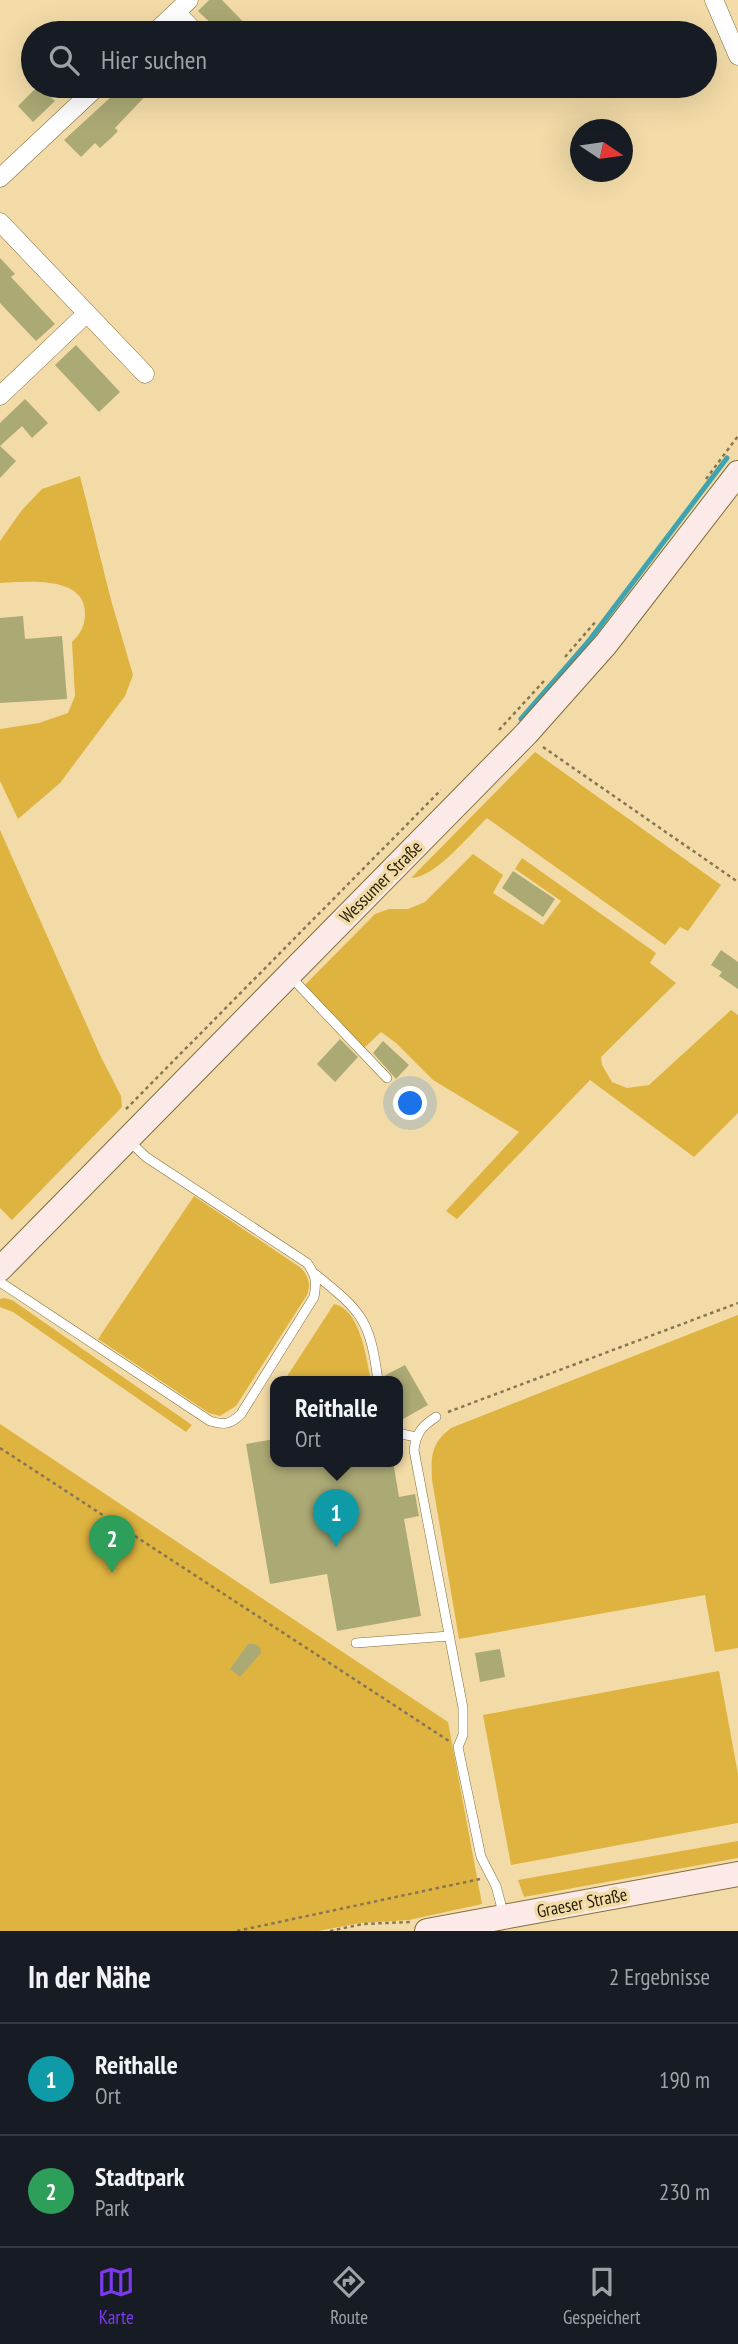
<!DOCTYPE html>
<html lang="de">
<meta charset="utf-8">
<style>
body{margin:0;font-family:"PT Sans Narrow",sans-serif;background:#242831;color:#f1f3f6}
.compass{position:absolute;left:570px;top:119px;width:63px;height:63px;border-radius:50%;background:#171b24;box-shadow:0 7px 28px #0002;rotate:103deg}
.you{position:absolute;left:411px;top:1104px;width:24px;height:24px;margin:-18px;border:5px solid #fff;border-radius:50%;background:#1a73e8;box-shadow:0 0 0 10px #1a73e833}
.badge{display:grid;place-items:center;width:46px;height:46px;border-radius:50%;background:#7c3aed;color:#fff;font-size:23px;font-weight:700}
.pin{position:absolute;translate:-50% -58px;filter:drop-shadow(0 2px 4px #0008)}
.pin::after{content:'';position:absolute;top:37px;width:24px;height:21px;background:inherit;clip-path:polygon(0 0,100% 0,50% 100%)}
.popup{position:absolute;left:270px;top:1376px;width:133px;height:91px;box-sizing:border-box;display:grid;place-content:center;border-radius:14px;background:#171b24;filter:drop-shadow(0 2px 5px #0005);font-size:23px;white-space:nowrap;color:#9ea1a6}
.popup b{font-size:26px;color:#f1f3f6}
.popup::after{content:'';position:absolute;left:50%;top:100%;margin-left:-14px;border:14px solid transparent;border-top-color:#171b24}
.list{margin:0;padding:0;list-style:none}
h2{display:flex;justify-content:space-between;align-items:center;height:91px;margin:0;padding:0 28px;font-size:30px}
h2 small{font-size:23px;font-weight:400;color:#9ea1a6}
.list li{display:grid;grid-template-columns:46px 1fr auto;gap:21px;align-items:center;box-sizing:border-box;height:112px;padding:0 28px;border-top:2px solid #363941}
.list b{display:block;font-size:26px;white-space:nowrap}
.list p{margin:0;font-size:23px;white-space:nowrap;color:#9ea1a6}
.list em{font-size:23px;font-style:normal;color:#9ea1a6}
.icon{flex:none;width:38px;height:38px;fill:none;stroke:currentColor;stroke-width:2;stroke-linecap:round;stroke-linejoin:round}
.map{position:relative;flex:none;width:738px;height:1931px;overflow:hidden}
.search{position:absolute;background:#171b24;box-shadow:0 7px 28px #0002;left:21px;right:21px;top:21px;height:77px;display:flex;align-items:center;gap:18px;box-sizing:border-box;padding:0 24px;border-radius:38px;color:#9ea1a6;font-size:26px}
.sheet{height:315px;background:#171b24}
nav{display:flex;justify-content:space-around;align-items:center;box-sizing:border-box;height:98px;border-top:2px solid #363941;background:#171b24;font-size:19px;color:#9ea1a6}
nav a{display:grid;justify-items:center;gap:4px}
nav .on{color:#7c3aed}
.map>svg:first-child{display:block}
.green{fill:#dfb340}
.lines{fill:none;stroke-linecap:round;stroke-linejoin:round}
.stream{stroke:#3fa3b0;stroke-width:5}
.building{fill:#aba974}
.service-casing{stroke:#826e3d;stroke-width:10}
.minor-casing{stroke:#826e3d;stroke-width:19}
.secondary-casing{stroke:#826e3d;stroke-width:26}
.path{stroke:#867753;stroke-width:2.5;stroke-dasharray:3.5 3.5;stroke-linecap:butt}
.service{stroke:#fff;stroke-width:9}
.minor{stroke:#fff;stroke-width:18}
.secondary{stroke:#fceae8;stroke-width:24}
.labels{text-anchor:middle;stroke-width:7;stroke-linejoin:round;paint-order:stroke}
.street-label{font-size:18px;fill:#251c08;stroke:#f2dba7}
</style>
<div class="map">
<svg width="738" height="1931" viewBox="0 0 738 1931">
<rect width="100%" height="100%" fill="#f2dba7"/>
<path class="green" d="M80,476L111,600L133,675L125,696L60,783L18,819L0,781V729L39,723L68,713L75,696L72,642C81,633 85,626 85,613C85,575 25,582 0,583V541L22,510L42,489Z
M535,752L721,885L688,931L680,927L665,945L487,818C470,834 435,878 411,878Z
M0,830L101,1057L121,1096L122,1107L12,1220L0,1208Z
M473,854L503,875L493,893L543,925L561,901L515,869L522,858L656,953L650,963L676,983L601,1057L602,1065L612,1082L627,1088L649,1085L731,1010L738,1015V1113L694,1157L590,1080L457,1219L446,1211L519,1132L433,1080L396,1043L381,1032L364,1048L305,985L375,914L389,909H408L425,902Z
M194,1196L301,1268C309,1276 311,1285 307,1295L236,1406L220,1416L209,1413L98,1339Z
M4,1298L12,1300L192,1425L186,1432L13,1312L0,1307V1299Z
M334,1304C361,1310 366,1358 371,1381H284Z
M738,1315V1648L715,1652L705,1595L459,1639L432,1480C431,1455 431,1444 451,1428Z
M0,1424L448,1722L482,1904L409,1920L361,1923L318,1931H0Z
M719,1671L738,1774V1823L511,1865L483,1715Z
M738,1841V1858L524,1897L518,1880Z"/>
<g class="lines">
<path class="stream" d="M521,719L588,642L727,458"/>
</g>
<path class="building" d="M209,0H222L254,33H221L198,11Z
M38,86L55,101L33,122L18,106Z
M123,86H155L115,128L118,131L111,138L100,148L95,143L81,157L64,140Z
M0,258L15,274L11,277L55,324L36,341L0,303Z
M76,345L120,392L99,412L55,365Z
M25,399L48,423L32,438L22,426L0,446L16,461L0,478V423Z
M23,616L25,639L62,636L67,699L0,703V618Z
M513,871L555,899L543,917L502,888Z
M721,950L738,962V989L719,976L722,972L711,965Z
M340,1039L358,1057L335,1082L317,1064Z
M383,1041L409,1065L396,1079L373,1053Z
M405,1365L428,1405L403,1419L397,1409V1381H385L384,1376Z
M275,1439V1461H393L399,1497L415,1494L419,1516L404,1519L421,1616L337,1631L327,1574L270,1584L246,1444Z
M248,1644H254L260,1647L261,1653L240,1677L230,1669Z
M500,1649L505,1677L480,1682L475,1653Z"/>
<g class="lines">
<g class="service-casing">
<path id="service" d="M290,976L387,1078
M315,1274C362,1312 370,1319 378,1381
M0,1282L210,1421C224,1425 230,1425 241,1414L314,1297C317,1282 316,1275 307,1263L146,1157L128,1140
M436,1417C422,1426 416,1433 414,1450L463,1708V1735L458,1747L481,1857L496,1886L504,1916
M397,1433L416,1437
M356,1643L449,1636"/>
</g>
<g class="minor-casing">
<path id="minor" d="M714,0L738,56
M176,12L196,33
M154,33L189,0
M0,178L98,86
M0,222L145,374
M0,396L87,313"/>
</g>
<g class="secondary-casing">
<path id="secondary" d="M0,1269L526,734L606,644L738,473
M427,1931L738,1874"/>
</g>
<path class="path" d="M706,479L738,436
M565,657L597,620
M499,730L544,681
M543,747L738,882
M126,1109L441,790
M448,1412L738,1303
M0,1448L449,1741
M237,1931L480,1879
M330,1931L363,1924L410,1922"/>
<use href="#service" class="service"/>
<use href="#minor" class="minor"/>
<use href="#secondary" class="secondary"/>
</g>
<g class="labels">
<g class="street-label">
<text transform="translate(381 882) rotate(-45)" y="6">Wessumer Straße</text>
<text transform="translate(582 1903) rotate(-11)" y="6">Graeser Straße</text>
</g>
</g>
</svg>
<svg class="compass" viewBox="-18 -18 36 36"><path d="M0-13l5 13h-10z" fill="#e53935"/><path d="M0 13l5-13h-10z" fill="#9ea1a6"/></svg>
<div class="you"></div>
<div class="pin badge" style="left:336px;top:1547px;background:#0f9aa8">1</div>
<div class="popup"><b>Reithalle</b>Ort</div>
<div class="pin badge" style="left:112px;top:1573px;background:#2e9e5b">2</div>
<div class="search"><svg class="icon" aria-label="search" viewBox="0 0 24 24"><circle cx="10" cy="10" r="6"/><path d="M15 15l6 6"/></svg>Hier suchen</div>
</div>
<section class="sheet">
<h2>In der Nähe<small>2 Ergebnisse</small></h2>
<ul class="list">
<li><span class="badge" style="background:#0f9aa8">1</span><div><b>Reithalle</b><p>Ort</p></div><em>190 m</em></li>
<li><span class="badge" style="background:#2e9e5b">2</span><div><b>Stadtpark</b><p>Park</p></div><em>230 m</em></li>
</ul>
</section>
<nav>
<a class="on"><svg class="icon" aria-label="map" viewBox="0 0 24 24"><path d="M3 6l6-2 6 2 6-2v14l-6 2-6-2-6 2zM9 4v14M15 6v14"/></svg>Karte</a>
<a><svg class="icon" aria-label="directions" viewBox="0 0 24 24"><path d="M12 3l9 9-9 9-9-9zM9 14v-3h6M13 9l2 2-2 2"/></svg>Route</a>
<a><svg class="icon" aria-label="saved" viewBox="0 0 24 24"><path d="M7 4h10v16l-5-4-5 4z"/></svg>Gespeichert</a>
</nav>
